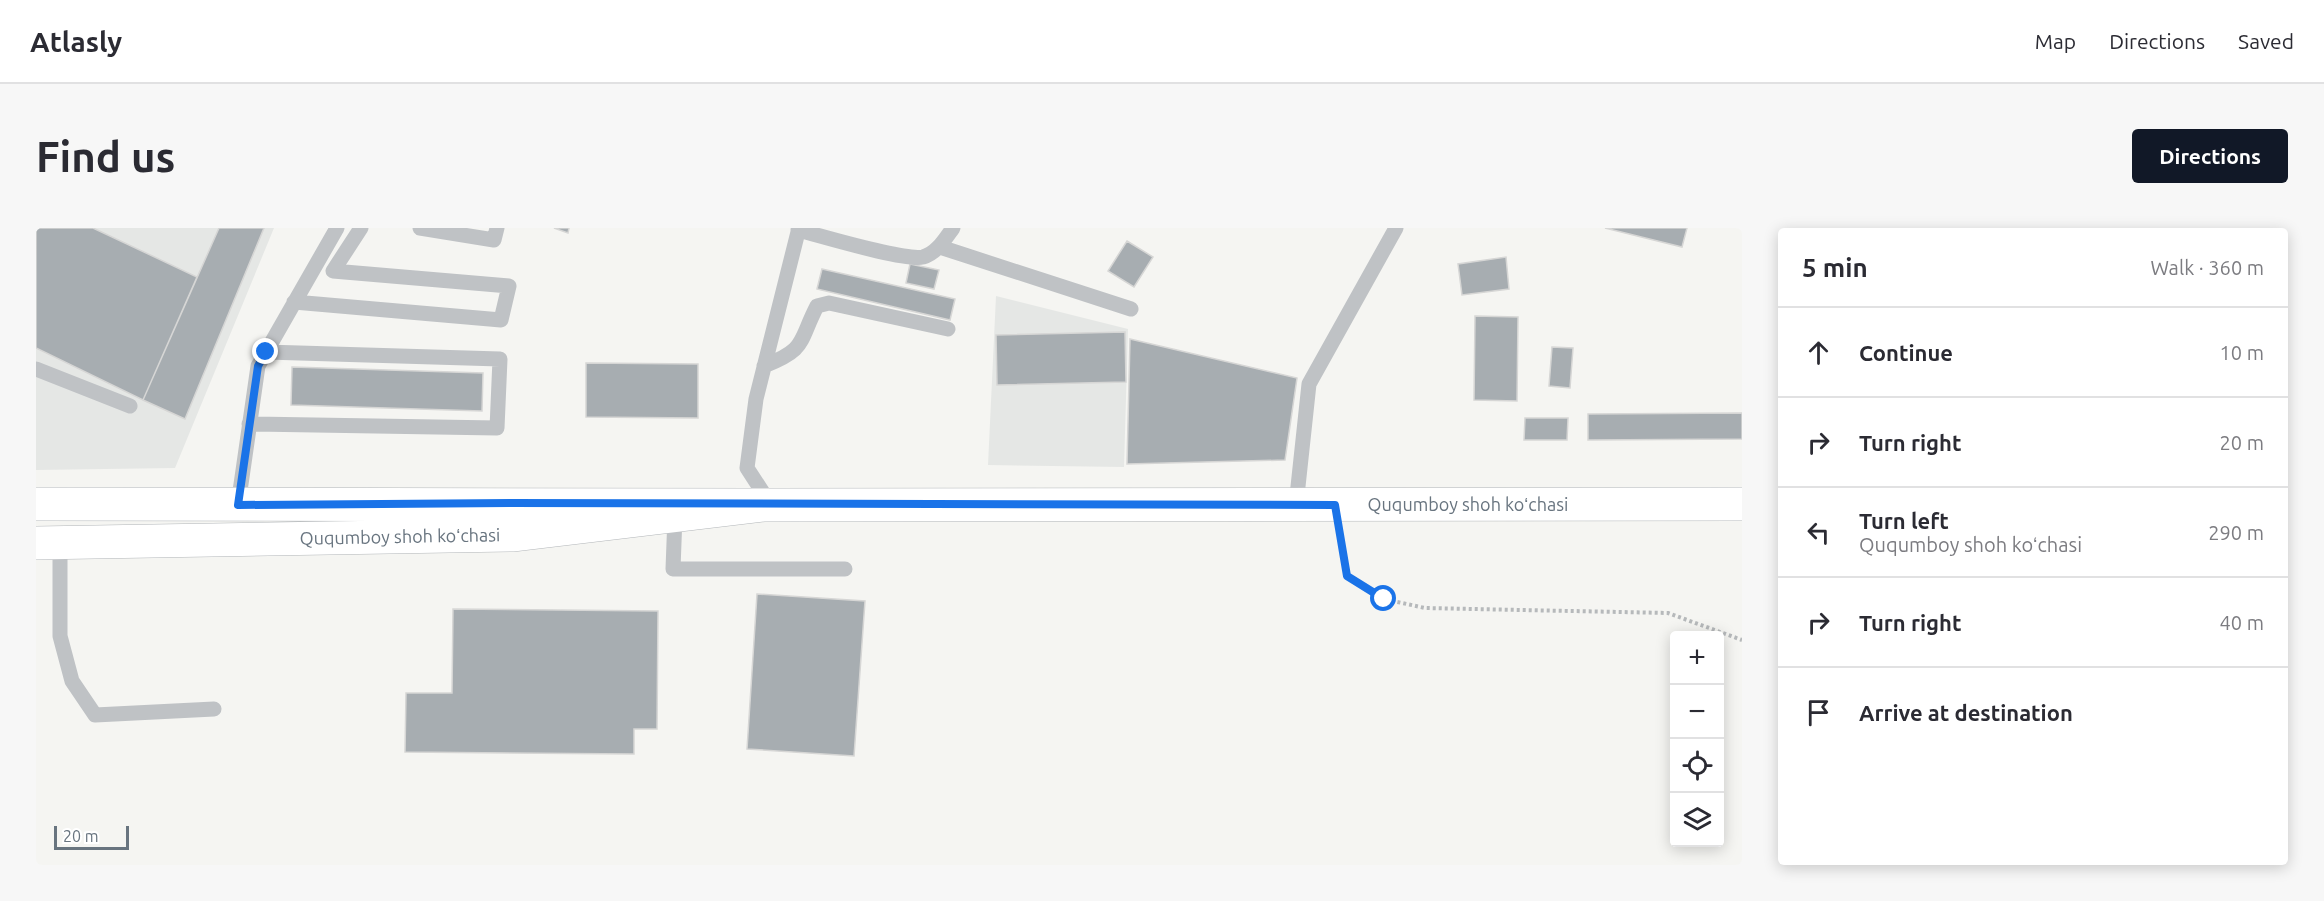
<!DOCTYPE html>
<meta charset="utf-8">
<style>
body{margin:0;font-family:Ubuntu,sans-serif;background:#f7f7f7;color:#2b2b33}
.controls{position:absolute;right:18px;bottom:18px;display:grid;overflow:hidden;border-radius:6px;box-shadow:0 3px 15px #0003}
.controls button{width:54px;height:54px;display:grid;place-items:center;padding:0;border:0;border-bottom:2px solid #e1e1e2;background:#fff;color:#2b2b33;font:30px sans-serif}
.scale{position:absolute;left:18px;bottom:15px;width:75px;box-sizing:border-box;padding-left:6px;border:3px solid #68747f;border-top:0;font-size:16px;line-height:21px;white-space:nowrap;color:#68747f;-webkit-text-stroke:4px #fff;paint-order:stroke}
.stop{position:absolute;width:18px;height:18px;margin:-14px;border:4px solid #1a73e8;border-radius:50%;background:#fff}
.stop.end{background:#1a73e8;border-color:#fff;box-shadow:0 2px 6px #0008}
.list{margin:0;padding:0;list-style:none}
h2{display:flex;justify-content:space-between;align-items:center;height:78px;margin:0;padding:0 24px;font-size:26px}
h2 small{font-size:20px;font-weight:400;color:#7c7c81}
.list li{display:grid;grid-template-columns:39px 1fr auto;gap:18px;align-items:center;box-sizing:border-box;height:90px;padding:0 24px;border-top:2px solid #e1e1e2}
.list b{display:block;font-size:22px;white-space:nowrap}
.list p{margin:0;font-size:20px;white-space:nowrap;color:#7c7c81}
.list em{font-size:20px;font-style:normal;color:#7c7c81}
.icon{flex:none;width:33px;height:33px;fill:none;stroke:currentColor;stroke-width:2;stroke-linecap:round;stroke-linejoin:round}
.map{position:relative;flex:none;width:1706px;height:637px;overflow:hidden;border-radius:6px}
header{display:flex;align-items:center;gap:36px;box-sizing:border-box;height:84px;padding:0 30px;background:#fff;border-bottom:2px solid #e1e1e2}
header strong{font-size:28px}
nav{display:flex;gap:33px;margin-inline-start:auto;font-size:21px}
.intro{display:flex;align-items:center;justify-content:space-between;box-sizing:border-box;height:144px;padding:0 36px}
h1{margin:0;font-size:42px}
.button{padding:15px 27px;border-radius:6px;background:#111827;color:#fff;font-size:21px;font-weight:700}
main{display:flex;gap:36px;padding:0 36px}
aside{flex:1;background:#fff;border-radius:6px;box-shadow:0 3px 15px #0003}
.map>svg:first-child{display:block}
.built{fill:#e5e7e5}
.building{fill:#a7adb1;stroke:#d6d6d5;stroke-width:1.5}
.lines{fill:none;stroke-linecap:round;stroke-linejoin:round}
.primary-casing{stroke:#b2b6b9;stroke-width:34}
.path{stroke:#b6b9bb;stroke-width:4;stroke-dasharray:3 3;stroke-linecap:butt}
.service{stroke:#bfc2c5;stroke-width:15}
.primary{stroke:#fff;stroke-width:33}
.route{stroke:#1a73e8;stroke-width:8}
.labels{text-anchor:middle;stroke-width:6;stroke-linejoin:round;paint-order:stroke}
.street-label{font-size:18px;fill:#68747f;stroke:#fff}
</style>
<header>
<strong>Atlasly</strong>
<nav><a>Map</a><a>Directions</a><a>Saved</a></nav>
</header>
<div class="intro"><h1>Find us</h1><a class="button">Directions</a></div>
<main>
<div class="map">
<svg width="1706" height="637" viewBox="0 0 1706 637">
<rect width="100%" height="100%" fill="#f5f5f2"/>
<path class="built" d="M0,0H238L139,240L0,242Z
M960,68L1092,101L1088,239L952,237Z"/>
<path class="building" d="M0,0H57L161,49L107,172L0,120Z
M183,0H228L149,191L107,172Z
M518,0H533L532,5Z
M1569,0H1651L1646,19Z
M1091,13L1117,29L1098,59L1072,43Z
M1470,29L1473,61L1426,67L1422,36Z
M874,36L903,42L898,61L870,55Z
M786,41L919,71L914,92L781,61Z
M1439,88L1482,89L1481,173L1438,172Z
M1089,104L1090,154L961,157L960,107Z
M1094,111L1261,150L1249,232L1091,236Z
M1516,119L1537,120L1534,160L1513,158Z
M550,135L662,136V190L550,189Z
M256,139L447,145L446,183L255,177Z
M1706,185V211L1552,212V186Z
M1489,190H1532L1531,212H1488Z
M721,366L829,373L818,528L711,521Z
M417,381L622,383L621,501H598V526L369,524L370,465H416Z"/>
<g class="lines">
<g class="primary-casing">
<path id="primary" d="M0,276L727,277L476,307L0,315
M727,277L1706,276"/>
</g>
<path class="path" d="M1303,304L1311,348L1348,371L1389,380L1632,385L1706,412"/>
<path class="service" d="M384,0L458,12L461,0
M762,2C786,8 867,33 887,29C901,25 909,11 917,0
M904,19L1095,81
M258,74L465,92L473,58L297,43L325,0
M728,138C771,121 762,115 781,78L793,75L912,101
M0,141L94,178
M213,196L461,200L464,131L230,124
M202,277L222,138L301,0
M735,277L711,240L720,171L763,0
M1260,277L1273,156L1360,0
M639,288L637,341H809
M24,315V408L36,453L59,487L178,481"/>
<use href="#primary" class="primary"/>
</g>
<g class="lines">
<path class="route" d="M230,124L222,138L202,277L474,275L1299,277L1311,348L1348,371"/>
</g>
<g class="labels">
<g class="street-label">
<text x="1432" y="283">Ququmboy shoh koʻchasi</text>
<text transform="translate(364 309) rotate(-1)" y="6">Ququmboy shoh koʻchasi</text>
</g>
</g>
</svg>
<div class="controls">
<button>+</button>
<button>−</button>
<button><svg class="icon" aria-label="locate" viewBox="0 0 24 24"><circle cx="12" cy="12" r="6"/><path d="M12 2v4M12 18v4M2 12h4M18 12h4"/></svg></button>
<button><svg class="icon" aria-label="layers" viewBox="0 0 24 24"><path d="M12 4l9 5-9 5-9-5zM3 14l9 5 9-5"/></svg></button>
</div>
<div class="scale">20 m</div>
<div class="stop" style="left:1348px;top:371px"></div>
<div class="stop end" style="left:230px;top:124px"></div>
</div>
<aside>
<h2>5 min<small>Walk · 360 m</small></h2>
<ul class="list">
<li><svg class="icon" aria-label="ahead" viewBox="0 0 24 24"><path d="M12 20V5M6 11l6-6 6 6"/></svg><div><b>Continue</b></div><em>10 m</em></li>
<li><svg class="icon" aria-label="right" viewBox="0 0 24 24"><path d="M7 20v-9h11M14 6l5 5-5 5"/></svg><div><b>Turn right</b></div><em>20 m</em></li>
<li><svg class="icon" aria-label="left" viewBox="0 0 24 24"><path d="M17 20v-9H6M10 6l-5 5 5 5"/></svg><div><b>Turn left</b><p>Ququmboy shoh koʻchasi</p></div><em>290 m</em></li>
<li><svg class="icon" aria-label="right" viewBox="0 0 24 24"><path d="M7 20v-9h11M14 6l5 5-5 5"/></svg><div><b>Turn right</b></div><em>40 m</em></li>
<li><svg class="icon" aria-label="arrive" viewBox="0 0 24 24"><path d="M6 21V4h12l-3 4 3 4H6"/></svg><div><b>Arrive at destination</b></div></li>
</ul>
</aside>
</main>
